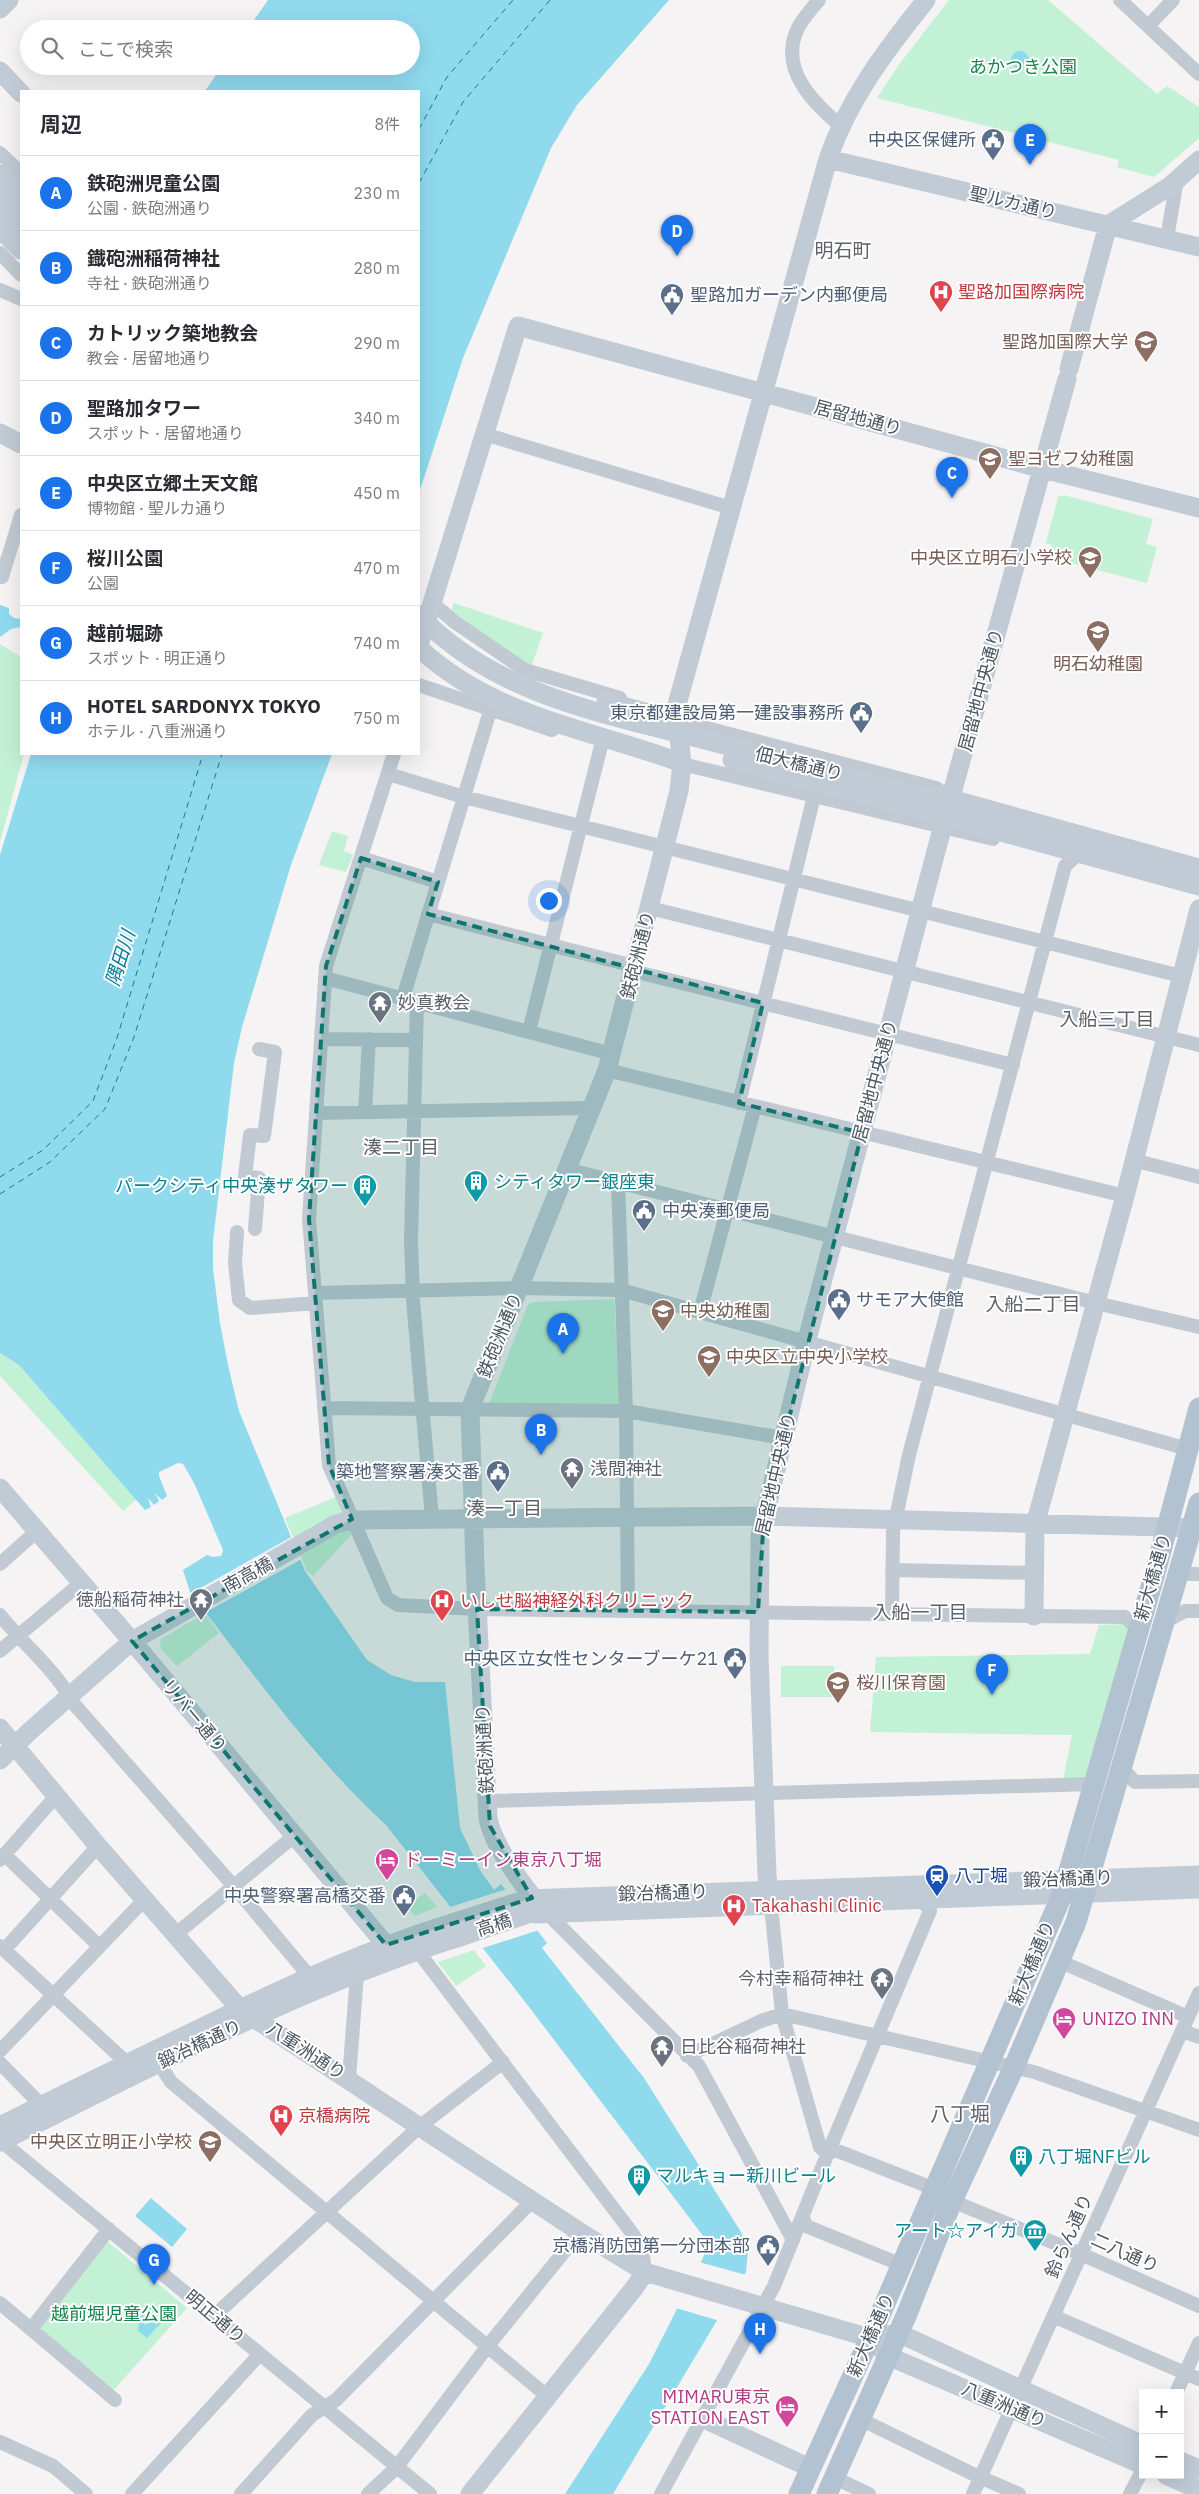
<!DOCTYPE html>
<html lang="ja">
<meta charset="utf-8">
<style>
body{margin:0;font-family:"IBM Plex Sans","Noto Sans JP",sans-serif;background:#f2f2f3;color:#2b2b33}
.controls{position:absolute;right:15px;bottom:15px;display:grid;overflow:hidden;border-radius:0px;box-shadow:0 5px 20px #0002}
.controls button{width:45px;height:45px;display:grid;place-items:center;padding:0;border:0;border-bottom:1px solid #e1e1e2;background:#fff;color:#2b2b33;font:25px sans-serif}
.you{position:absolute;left:548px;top:900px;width:18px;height:18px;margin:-12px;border:4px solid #fff;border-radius:50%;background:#1a73e8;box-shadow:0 0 0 8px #1a73e833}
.badge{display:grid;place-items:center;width:32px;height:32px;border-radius:50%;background:#1a73e8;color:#fff;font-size:16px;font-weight:700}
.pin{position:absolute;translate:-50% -41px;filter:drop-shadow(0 1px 2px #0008)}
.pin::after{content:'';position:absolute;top:26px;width:18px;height:15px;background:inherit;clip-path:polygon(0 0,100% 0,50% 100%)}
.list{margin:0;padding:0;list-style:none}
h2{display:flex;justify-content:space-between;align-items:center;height:65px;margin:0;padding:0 20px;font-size:21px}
h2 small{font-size:16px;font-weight:400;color:#7c7c81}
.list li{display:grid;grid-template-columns:32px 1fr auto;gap:15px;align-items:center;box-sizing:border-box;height:75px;padding:0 20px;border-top:1px solid #e1e1e2}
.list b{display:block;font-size:19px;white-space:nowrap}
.list p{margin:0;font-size:16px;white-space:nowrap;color:#7c7c81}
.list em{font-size:16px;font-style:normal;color:#7c7c81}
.icon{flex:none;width:28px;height:28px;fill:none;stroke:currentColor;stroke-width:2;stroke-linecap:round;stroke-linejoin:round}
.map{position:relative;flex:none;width:1199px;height:2494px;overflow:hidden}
.search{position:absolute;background:#fff;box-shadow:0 5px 20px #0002;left:20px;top:20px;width:400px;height:55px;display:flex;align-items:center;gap:12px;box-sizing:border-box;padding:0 18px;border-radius:28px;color:#7c7c81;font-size:19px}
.panel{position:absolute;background:#fff;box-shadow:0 5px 20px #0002;left:20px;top:90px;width:400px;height:665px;border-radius:0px}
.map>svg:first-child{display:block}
.green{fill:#c3f1d5}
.water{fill:#90daee}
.pier{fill:#f5f3f3}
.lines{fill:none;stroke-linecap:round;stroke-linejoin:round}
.ferry{stroke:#0c7c9b;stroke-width:1;stroke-dasharray:6 5;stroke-linecap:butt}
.street{stroke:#c1cad2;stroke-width:14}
.secondary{stroke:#c1cbd6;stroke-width:19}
.primary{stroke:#b3c2d1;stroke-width:21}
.secondary-bridge{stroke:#c1cbd6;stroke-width:19}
.marked{fill:#0f766e;fill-opacity:0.2;stroke:#0f766e;stroke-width:4;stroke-dasharray:10 6;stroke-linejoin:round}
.labels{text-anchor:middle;stroke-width:4;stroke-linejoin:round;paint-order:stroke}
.park-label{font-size:18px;fill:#17864f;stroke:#fff}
.service-label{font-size:18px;fill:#4e5e75;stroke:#fff;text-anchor:end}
.street-label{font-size:18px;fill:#4a5661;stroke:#fff}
.health-label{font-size:18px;fill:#be3a42;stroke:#fff;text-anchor:start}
.education-label{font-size:18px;fill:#785e54;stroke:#fff;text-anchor:start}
.worship-label{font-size:18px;fill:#5b616d;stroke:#fff;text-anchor:start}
.culture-label{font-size:18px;fill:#0d838f;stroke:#fff;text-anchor:start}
.hotel-label{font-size:18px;fill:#b23c85;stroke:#fff;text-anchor:start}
.transit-label{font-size:18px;fill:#164399;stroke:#fff;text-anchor:start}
.neighbourhood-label{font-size:19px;fill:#5f6368;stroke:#fff}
.water-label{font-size:19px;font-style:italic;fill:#0c7c9b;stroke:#fff}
.quarter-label{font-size:20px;fill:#5f6368;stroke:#fff}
</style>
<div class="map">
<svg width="1199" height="2494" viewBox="0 0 1199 2494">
<rect width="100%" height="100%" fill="#f5f3f3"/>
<path class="green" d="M949,0H1048L1157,94L1167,86L1199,107V138L1154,177L1117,167L1119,160L877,98L898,66Z
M1064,495L1153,519L1146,544L1157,547L1147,583L1055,559L1057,553L1051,545L1046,543L1058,497Z
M454,603L543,633L531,667L450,613Z
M0,644L21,657V754H24L0,842Z
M332,831L348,836L344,851L353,855L346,872L319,865Z
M614,1299L620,1405L489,1404L528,1304L534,1302Z
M0,1353L19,1365L137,1499L123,1511L0,1376Z
M338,1496L351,1535L313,1576L307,1571L285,1518Z
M205,1613L219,1633L177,1666L160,1648L161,1639Z
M1126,1624L1129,1628L1088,1780H1063L1072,1735L870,1732L876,1657L1090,1654L1099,1625Z
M781,1666H834V1697H781Z
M425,1893L437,1907L415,1916L406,1906Z
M474,1950L486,1966L456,1986L438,1962Z
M107,2241L187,2308L111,2393L37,2329Z"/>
<path class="water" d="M268,0H669L577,105L551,148L463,358L419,493V91H205L222,66H411V29H248Z
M1011 60a9 9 0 1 1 18 0a9 9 0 1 1-18 0Z
M0,605L9,608V614L14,618L21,619V627L11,629L0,637Z
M31,754H332L291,865L242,1027L234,1063L213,1241V1269L220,1323L228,1365L239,1411L305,1571L367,1660L391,1675L415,1682H445L460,1828L480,1870L494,1890L501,1884L547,1943L542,1948L644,2078L741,2232L748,2249L746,2272L613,2494H565L649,2364L702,2260L705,2253L704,2237L526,2003L386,1825C313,1758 251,1671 190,1592L183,1570L207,1555L213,1557L221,1556L223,1550L194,1483L183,1464L178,1463L159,1472V1476L167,1496L162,1500L155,1493L159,1501L154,1505L148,1498L151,1507L145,1510L19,1365L0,1353V855Z
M151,2198L187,2229L172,2247L135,2216Z
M152,2303L157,2308L148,2315L144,2325L167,2317L147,2338L138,2331L139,2318Z"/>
<path class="pier" d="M293,1536L302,1559L206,1612L190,1594Z
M507,1889L539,1930L480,1949L447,1908Z
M699,2262L746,2275L720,2321L676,2308Z"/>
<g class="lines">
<path class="ferry" d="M419,129L447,77L513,0
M419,183L463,102L550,0
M0,1177L43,1150L93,1101L117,1038L203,754
M0,1194L50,1162L105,1109L134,1037L222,754"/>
<path class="street" d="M819,0C811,9 803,18 798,28C778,68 813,103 841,126
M1120,0L1199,74
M1148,26L1173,0
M0,153L21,173
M1167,238L1177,180
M0,253L21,275
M0,290L21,299
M484,434L731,508
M0,576L2,577L21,515
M432,603L456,623L525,670L620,698
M419,685L552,730
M671,717L703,727L936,788L951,799
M394,754L326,966L309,1219L329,1465L387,1598L398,1605L477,1609L1125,1617L1138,1629
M674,762L993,839
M388,774L464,797L1181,976
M361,858L438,882
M650,908L1199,1045
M428,914L634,966
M633,971L1013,1065
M325,978L612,1054
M403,998L490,711
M417,1002L411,1240L413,1300L432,1518
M529,1031L601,746
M321,1039L416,1040
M607,1070L1125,1196
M739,1103L814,796
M365,1112L369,1039
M316,1113L590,1108
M1133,1160L1199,1177
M566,1169L1096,1303L1199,1327
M618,1182L626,1411L628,1611
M255,1229L259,1178L245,1176L250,1135L264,1136L275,1052L259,1049
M237,1232L235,1263L239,1300L250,1308L316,1303
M315,1293L518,1288L621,1290L1188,1449
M700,1312L755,1106
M324,1408L626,1411L783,1438
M0,1564L37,1531
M892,1570L1035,1573
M1180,1574H1199
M892,1614L893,1532L909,1455L1065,866L1078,854
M0,1615C24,1645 55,1669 74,1704L237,1890L310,1977
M1166,1621L1185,1611H1199
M0,1651L81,1583
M1123,1769L1135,1782L1199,1781
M488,1801L1092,1784
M5,1855L99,1946
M0,1860L56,1796
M922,1900L930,1911L830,2148L935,2189
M771,1906L782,2014L820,2147L827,2154
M547,1913L699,2066L793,2240
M175,1935L294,1836
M0,1946L126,2062
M4,1950L98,1846
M417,1950L632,2233L642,2249L645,2272
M1059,1961L1188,2017
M1182,2031L1199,2037
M0,2051L144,1900
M687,2056L761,2021L782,2014L1034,2072L1199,2130
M0,2063L41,2105
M159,2063L171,2082L547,2396
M349,2079L357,1974
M1,2141L430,2494
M952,2201L1074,2251L1199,2306
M803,2217L806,2226L902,2265
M0,2303L115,2400
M214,2316L419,2127L503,2062
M1053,2316L1199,2379
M31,2329L109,2229
M1176,2393L1199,2343
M860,2419L975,2475L1019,2494
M0,2442L53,2466L86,2494
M835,2478L869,2494
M132,2494L259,2355
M241,2494L312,2415L336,2400L533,2200
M368,2494L396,2468L487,2347L580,2232
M661,2494L774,2286L830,2148
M973,2494L1199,1993
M1130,2494L1143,2469"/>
<path class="secondary" d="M0,9L9,0
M0,71L21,93
M828,159L1199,247
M0,174L21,195
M0,190L21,212
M0,210L21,232
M0,229L21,250
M1069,369L1108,225L1170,186L1199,160
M0,433L21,444
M419,645L518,326L1043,469L1199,508
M419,648C493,717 590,729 682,763
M606,702L677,720
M939,799H951L1199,868
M902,805L1199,886
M0,1488L143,1654L386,1945
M1034,1616L1035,1525L1125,1196L1199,909
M0,1728L98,1846L240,2009L580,2232L645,2272L870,2338L898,2333L1143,2445
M0,1760L30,1731L132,1641L336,1524L352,1520L764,1516L1199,1528
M526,1899L1199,1875
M771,1906L767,1875L759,1655L760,1536L809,1332L939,840L1067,379
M547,1913C527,1892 493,1846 488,1818L475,1567L470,1409L607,1070L679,791L682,763L676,711L678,701L828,159C849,98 886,50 926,0
M536,1914L1199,1889
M0,2126C71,2090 143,2056 215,2021C292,1984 370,1948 452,1923
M0,2142C150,2068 300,1987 460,1937
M878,2346L888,2356L1143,2465
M702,2418L810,2468
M1180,2461L1199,2469
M1166,2475L1199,2490
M470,2494L635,2287L645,2272"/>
<path class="primary" d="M799,2494L870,2338L1062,1895L1155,1573L1199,1408
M827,2494L906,2316L952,2201L1014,2067L1076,1922L1199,1503"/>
<path class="secondary-bridge" d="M419,615C495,696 610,715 713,742C786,761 860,780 933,799
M732,760L902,805
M452,1923L518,1902
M460,1937L528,1914"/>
</g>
<path class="marked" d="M361,858L438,882L428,914L763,1003L739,1103L862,1133L764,1516L758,1612L477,1609L490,1826L532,1898L386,1945L132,1641L352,1519L329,1465L309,1219L326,966Z"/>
<defs>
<g id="civic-pin" transform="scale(1.25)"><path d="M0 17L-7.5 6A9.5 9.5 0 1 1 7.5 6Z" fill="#5c6f8a" stroke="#fff"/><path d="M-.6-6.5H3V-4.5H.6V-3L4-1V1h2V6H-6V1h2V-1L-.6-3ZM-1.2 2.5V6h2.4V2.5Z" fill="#fff"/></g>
<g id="hospital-pin" transform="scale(1.25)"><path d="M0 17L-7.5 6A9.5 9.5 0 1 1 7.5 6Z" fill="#e0444e" stroke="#fff"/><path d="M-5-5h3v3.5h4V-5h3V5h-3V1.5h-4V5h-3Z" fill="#fff"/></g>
<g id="university-pin" transform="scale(1.25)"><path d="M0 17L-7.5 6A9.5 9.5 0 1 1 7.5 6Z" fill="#8d6e63" stroke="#fff"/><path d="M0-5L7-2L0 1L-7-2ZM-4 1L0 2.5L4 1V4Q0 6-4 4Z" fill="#fff"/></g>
<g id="school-pin" transform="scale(1.25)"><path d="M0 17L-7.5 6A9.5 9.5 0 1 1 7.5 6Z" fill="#8d6e63" stroke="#fff"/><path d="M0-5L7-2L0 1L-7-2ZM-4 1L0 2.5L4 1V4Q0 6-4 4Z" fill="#fff"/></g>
<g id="temple-pin" transform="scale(1.25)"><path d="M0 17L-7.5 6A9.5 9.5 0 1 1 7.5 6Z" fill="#6b7280" stroke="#fff"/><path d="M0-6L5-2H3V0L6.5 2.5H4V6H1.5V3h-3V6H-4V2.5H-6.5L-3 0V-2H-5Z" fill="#fff"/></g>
<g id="building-pin" transform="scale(1.25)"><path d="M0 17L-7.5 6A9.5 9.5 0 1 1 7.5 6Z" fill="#0f9aa8" stroke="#fff"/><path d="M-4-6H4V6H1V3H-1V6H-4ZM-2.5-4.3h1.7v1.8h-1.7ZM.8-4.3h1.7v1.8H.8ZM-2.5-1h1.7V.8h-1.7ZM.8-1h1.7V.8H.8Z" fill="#fff"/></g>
<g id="hotel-pin" transform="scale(1.25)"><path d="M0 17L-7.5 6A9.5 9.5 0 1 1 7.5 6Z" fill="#d1479c" stroke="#fff"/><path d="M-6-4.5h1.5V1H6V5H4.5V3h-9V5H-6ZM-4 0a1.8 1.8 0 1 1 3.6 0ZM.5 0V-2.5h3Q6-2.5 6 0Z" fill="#fff"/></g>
<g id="station-pin" transform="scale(1.25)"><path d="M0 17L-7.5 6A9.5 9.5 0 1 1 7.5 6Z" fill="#1a4fb4" stroke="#fff"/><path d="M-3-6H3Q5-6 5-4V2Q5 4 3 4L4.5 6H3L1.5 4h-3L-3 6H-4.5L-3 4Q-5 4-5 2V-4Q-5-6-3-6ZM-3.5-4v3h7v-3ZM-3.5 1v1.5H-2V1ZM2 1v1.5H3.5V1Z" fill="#fff"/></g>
<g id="museum-pin" transform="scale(1.25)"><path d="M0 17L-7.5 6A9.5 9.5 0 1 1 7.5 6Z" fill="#0f9aa8" stroke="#fff"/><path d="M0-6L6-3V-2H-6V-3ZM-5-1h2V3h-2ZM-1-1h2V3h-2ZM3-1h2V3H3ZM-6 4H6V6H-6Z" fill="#fff"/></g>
</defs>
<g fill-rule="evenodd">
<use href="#civic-pin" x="993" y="140"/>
<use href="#hospital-pin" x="941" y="292"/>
<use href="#civic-pin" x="672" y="295"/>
<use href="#university-pin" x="1146" y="342"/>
<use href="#school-pin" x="990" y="459"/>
<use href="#school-pin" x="1090" y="558"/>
<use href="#school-pin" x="1098" y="632"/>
<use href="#civic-pin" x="861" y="713"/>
<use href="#temple-pin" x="380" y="1003"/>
<use href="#building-pin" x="476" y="1182"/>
<use href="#building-pin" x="365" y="1186"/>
<use href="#civic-pin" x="644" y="1211"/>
<use href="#civic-pin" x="839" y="1300"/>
<use href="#school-pin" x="663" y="1311"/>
<use href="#school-pin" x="709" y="1357"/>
<use href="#temple-pin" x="572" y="1469"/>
<use href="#civic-pin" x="498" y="1472"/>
<use href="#temple-pin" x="201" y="1600"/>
<use href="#hospital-pin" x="442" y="1601"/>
<use href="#civic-pin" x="735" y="1659"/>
<use href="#school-pin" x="838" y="1683"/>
<use href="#hotel-pin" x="387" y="1860"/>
<use href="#station-pin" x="937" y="1876"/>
<use href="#civic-pin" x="404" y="1896"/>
<use href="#hospital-pin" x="734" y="1906"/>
<use href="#temple-pin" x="882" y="1979"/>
<use href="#hotel-pin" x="1064" y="2019"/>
<use href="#temple-pin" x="662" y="2047"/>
<use href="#hospital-pin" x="281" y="2116"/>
<use href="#school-pin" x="210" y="2142"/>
<use href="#building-pin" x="1021" y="2157"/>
<use href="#building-pin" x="639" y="2176"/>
<use href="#museum-pin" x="1035" y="2231"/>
<use href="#civic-pin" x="768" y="2246"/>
<use href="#hotel-pin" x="787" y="2407"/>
</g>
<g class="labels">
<g class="park-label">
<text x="1023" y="73">あかつき公園</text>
<text x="114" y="2320">越前堀児童公園</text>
</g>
<g class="service-label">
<text x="976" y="146">中央区保健所</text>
<text x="690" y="301" text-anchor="start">聖路加ガーデン内郵便局</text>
<text x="844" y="719">東京都建設局第一建設事務所</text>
<text x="662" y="1217" text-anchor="start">中央湊郵便局</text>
<text x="856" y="1306" text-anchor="start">サモア大使館</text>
<text x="480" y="1478">築地警察署湊交番</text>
<text x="718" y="1665">中央区立女性センターブーケ21</text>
<text x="386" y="1902">中央警察署高橋交番</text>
<text x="750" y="2252">京橋消防団第一分団本部</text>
</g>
<g class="street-label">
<text transform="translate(1013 203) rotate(13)" y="6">聖ルカ通り</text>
<text transform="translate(858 418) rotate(15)" y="6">居留地通り</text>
<text transform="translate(981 690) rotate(-75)" y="6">居留地中央通り</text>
<text transform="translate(799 764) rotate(14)" y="6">佃大橋通り</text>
<text transform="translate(638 955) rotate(-76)" y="6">鉄砲洲通り</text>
<text transform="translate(875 1081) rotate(-75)" y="6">居留地中央通り</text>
<text transform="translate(500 1335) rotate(-68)" y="6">鉄砲洲通り</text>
<text transform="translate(776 1474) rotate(-77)" y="6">居留地中央通り</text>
<text transform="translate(248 1575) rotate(-29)" y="6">南高橋</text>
<text transform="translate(1153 1577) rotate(-74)" y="6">新大橋通り</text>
<text transform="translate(194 1716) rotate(50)" y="6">リバー通り</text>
<text transform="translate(485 1749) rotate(-93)" y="6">鉄砲洲通り</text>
<text transform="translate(1068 1879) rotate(-2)" y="6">鍛冶橋通り</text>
<text transform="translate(663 1893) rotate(-2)" y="6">鍛冶橋通り</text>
<text transform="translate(494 1925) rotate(-18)" y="6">高橋</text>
<text transform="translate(1032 1963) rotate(-67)" y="6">新大橋通り</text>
<text transform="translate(200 2044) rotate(-25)" y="6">鍛冶橋通り</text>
<text transform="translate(306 2051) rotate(33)" y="6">八重洲通り</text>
<text transform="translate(1069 2236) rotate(-66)" y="6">鈴らん通り</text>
<text transform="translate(1125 2253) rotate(24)" y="6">二八通り</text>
<text transform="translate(215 2317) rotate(40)" y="6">明正通り</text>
<text transform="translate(871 2335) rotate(-66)" y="6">新大橋通り</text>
<text transform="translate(1004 2405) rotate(23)" y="6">八重洲通り</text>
</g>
<g class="health-label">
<text x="958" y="298">聖路加国際病院</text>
<text x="460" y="1607">いしせ脳神経外科クリニック</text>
<text x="752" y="1912">Takahashi Clinic</text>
<text x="298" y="2122">京橋病院</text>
</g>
<g class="education-label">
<text x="1128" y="348" text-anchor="end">聖路加国際大学</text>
<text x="1008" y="465">聖ヨゼフ幼稚園</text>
<text x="1072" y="564" text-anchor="end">中央区立明石小学校</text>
<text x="1098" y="670" text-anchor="middle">明石幼稚園</text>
<text x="680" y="1317">中央幼稚園</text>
<text x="726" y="1363">中央区立中央小学校</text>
<text x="856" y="1689">桜川保育園</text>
<text x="192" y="2148" text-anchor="end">中央区立明正小学校</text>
</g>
<g class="worship-label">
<text x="398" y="1009">妙真教会</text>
<text x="590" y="1475">浅間神社</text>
<text x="184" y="1606" text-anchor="end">徳船稲荷神社</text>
<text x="864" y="1985" text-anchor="end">今村幸稲荷神社</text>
<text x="680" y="2053">日比谷稲荷神社</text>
</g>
<g class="culture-label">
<text x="494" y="1188">シティタワー銀座東</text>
<text x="348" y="1192" text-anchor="end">パークシティ中央湊ザタワー</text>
<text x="1038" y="2163">八丁堀NFビル</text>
<text x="656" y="2182">マルキョー新川ビール</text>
<text x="1018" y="2237" text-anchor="end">アート☆アイガ</text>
</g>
<g class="hotel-label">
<text x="404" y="1866">ドーミーイン東京八丁堀</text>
<text x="1082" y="2025">UNIZO INN</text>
<text x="770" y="2403" text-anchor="end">MIMARU東京<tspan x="770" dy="21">STATION EAST</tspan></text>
</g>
<g class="transit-label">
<text x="954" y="1882">八丁堀</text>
</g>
<g class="neighbourhood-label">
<text x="843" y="257">明石町</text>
<text x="1107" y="1026">入船三丁目</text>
<text x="401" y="1154">湊二丁目</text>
<text x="1033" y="1311">入船二丁目</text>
<text x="504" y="1515">湊一丁目</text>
<text x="920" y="1619">入船一丁目</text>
</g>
<g class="water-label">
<text transform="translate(120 958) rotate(-73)" y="7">隅田川</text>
</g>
<g class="quarter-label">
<text x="960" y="2121">八丁堀</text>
</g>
</g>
</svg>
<div class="controls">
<button>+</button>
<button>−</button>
</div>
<div class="you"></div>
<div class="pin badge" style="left:563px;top:1354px">A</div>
<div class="pin badge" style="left:541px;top:1455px">B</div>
<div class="pin badge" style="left:952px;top:498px">C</div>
<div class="pin badge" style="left:677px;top:256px">D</div>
<div class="pin badge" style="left:1030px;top:165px">E</div>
<div class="pin badge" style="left:992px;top:1695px">F</div>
<div class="pin badge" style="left:154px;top:2285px">G</div>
<div class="pin badge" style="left:760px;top:2354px">H</div>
<div class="search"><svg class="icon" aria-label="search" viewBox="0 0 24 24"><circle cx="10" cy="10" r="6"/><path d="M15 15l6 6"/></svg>ここで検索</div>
<section class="panel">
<h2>周辺<small>8件</small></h2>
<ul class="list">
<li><span class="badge">A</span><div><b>鉄砲洲児童公園</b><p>公園 · 鉄砲洲通り</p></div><em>230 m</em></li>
<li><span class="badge">B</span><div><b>鐡砲洲稲荷神社</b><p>寺社 · 鉄砲洲通り</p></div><em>280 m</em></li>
<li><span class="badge">C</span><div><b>カトリック築地教会</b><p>教会 · 居留地通り</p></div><em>290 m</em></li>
<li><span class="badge">D</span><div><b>聖路加タワー</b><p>スポット · 居留地通り</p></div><em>340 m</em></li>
<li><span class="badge">E</span><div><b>中央区立郷土天文館</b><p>博物館 · 聖ルカ通り</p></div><em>450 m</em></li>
<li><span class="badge">F</span><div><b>桜川公園</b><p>公園</p></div><em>470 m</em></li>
<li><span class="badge">G</span><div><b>越前堀跡</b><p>スポット · 明正通り</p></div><em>740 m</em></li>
<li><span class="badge">H</span><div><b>HOTEL SARDONYX TOKYO</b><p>ホテル · 八重洲通り</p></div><em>750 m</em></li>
</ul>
</section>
</div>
